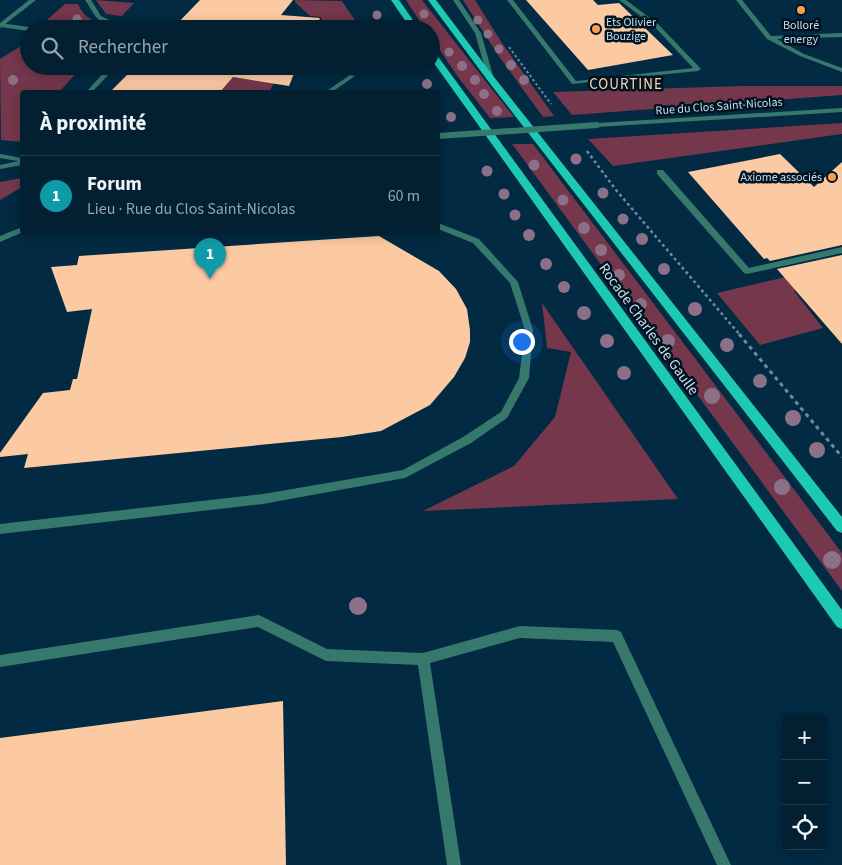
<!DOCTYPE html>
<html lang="fr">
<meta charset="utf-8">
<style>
body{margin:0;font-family:"Source Sans 3",sans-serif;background:#102d3e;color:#f1f3f6}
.controls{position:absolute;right:15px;bottom:15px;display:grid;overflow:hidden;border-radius:5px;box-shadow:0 2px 12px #0003}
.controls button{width:45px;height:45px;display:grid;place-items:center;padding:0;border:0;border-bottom:1px solid #233e4d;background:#022032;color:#f1f3f6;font:25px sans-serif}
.you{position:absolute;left:521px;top:341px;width:18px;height:18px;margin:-12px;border:4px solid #fff;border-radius:50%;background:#1a73e8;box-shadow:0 0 0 8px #1a73e833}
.badge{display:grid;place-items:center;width:32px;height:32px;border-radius:50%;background:#f99f4d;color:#fff;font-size:16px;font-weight:700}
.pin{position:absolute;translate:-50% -41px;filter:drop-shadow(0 1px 2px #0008)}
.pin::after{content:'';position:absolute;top:26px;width:18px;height:15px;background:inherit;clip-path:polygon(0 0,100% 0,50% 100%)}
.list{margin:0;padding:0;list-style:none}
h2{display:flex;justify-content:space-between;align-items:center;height:65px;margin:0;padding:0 20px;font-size:21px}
h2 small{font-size:16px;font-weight:400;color:#96a3ac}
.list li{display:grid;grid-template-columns:32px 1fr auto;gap:15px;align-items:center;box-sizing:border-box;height:80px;padding:0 20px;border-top:1px solid #233e4d}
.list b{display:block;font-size:19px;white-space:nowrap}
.list p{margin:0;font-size:16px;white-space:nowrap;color:#96a3ac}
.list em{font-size:16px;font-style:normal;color:#96a3ac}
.icon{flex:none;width:28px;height:28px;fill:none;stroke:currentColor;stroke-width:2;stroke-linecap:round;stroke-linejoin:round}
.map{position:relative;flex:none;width:842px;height:865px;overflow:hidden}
.search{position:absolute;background:#022032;box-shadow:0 2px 12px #0003;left:20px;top:20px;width:420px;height:55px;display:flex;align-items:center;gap:12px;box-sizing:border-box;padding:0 18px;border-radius:28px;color:#96a3ac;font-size:19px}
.panel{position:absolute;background:#022032;box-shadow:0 2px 12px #0003;left:20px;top:90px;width:420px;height:145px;border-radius:5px}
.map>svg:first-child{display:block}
.green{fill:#74374b}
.building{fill:#fbcaa2}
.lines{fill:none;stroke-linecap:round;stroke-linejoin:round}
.path-far2{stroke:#6b8ba1;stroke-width:2;stroke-dasharray:2.5 2.5;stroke-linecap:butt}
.path-far1{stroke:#6b8ba1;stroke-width:2.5;stroke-dasharray:3 3;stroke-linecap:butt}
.path{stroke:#6b8ba1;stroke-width:3;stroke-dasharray:4 4;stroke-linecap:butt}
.service{fill:#36786c;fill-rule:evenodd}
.minor{fill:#36786c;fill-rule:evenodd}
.primary{fill:#1dc9b2;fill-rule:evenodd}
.minor-bridge{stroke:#36786c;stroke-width:6}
.tree{fill:#8c7088}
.poi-dot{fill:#f99f4d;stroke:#01121f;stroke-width:2}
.labels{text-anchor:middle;stroke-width:5;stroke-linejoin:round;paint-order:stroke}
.far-poi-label{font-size:12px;fill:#c6dff3;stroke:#01121f;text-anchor:start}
.far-street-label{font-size:12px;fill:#c6dff3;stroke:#01121f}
.far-quarter-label{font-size:15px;letter-spacing:1px;fill:#fed7b8;stroke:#01121f}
.street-label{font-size:15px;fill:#c6dff3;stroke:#01121f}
</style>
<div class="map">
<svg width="842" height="865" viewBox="0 0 842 865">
<rect width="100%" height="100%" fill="#022a42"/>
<path class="green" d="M96,0L134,3L122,16L106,14Z
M295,0L342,1L356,22L323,23L321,17L310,16L295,2Z
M406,0H422L514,117L490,118L458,77L431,37V29H425Z
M463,0H475L502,43L554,116L543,117L498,55Z
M65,4H78C85,20 97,23 113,26L110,29H68L41,25Z
M29,41V66H60L80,69L59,92H22V142L1,140L0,59Z
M233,77L274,83L269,92H220Z
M741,86H842V95L572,115L553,92Z
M842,123V134L613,166L588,139Z
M512,144H533L842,553V591Z
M22,178V187L0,200V182Z
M799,274L811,286L794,291L823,328L760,345L717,293Z
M542,303L678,499L423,511L514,466L555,417L571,352L547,348Z"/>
<path class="building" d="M200,0H293L281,15L320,18L315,29H172Z
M526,0H593L598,5L619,3L673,55L588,70Z
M136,66H297L289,86L233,77L220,92H110Z
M780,154L814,187L842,162V245L770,261L767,258L764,259L688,172Z
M379,236L439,271L456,289L467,309L470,330V342L465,358L454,377L430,405L381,431L342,437L24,468L28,454L0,457V453L43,393L70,390L73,379H77L92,309L67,312L51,267L77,265L79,256Z
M842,255V344L777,269Z
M283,701L286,865H0V738Z"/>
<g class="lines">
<path class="path-far2" d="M509,47L551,104"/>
<path class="path-far1" d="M587,151L616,190L740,335"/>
<path class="path" d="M739,334L842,457"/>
<path class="service" d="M85,0H91L101,16L116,23L157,29C139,29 109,31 96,17C92,12 89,5 85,0Z
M507,0H513L576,81L693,68L654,26L619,0H626L658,24L701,69L698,71L572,84Z
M736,0H742L771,36L842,33V37L777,39L804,54L842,68V72L800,56L767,39Z
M0,23L29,27L32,29H29V31L1,27Z
M110,66H117L92,92H86Z
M350,75L355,76L332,92H325Z
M657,170H663L749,268L842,247V253L747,274L744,273L657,174Z
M438,223L479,239L518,282L533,330L529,378L507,418L471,443L405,478L263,504L0,534V524L263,494L403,470L463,437L501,412L519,378L525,330L510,283L473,243L438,229Z
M22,227L23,232L0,242V236Z
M259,615L327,649L423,653L520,626L617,630L621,632L731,865H717L613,642L520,638L430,663L461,865H447L418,665L326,661L258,627L0,667V655Z"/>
<path class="minor" d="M29,0H36L0,28V23Z
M453,0H459L481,33L494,79L493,80L488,79L475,33Z
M842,108V112L597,127L594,125L597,123Z
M0,154L22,158V165L0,169V165L18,161L0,158Z"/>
<path class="primary" d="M391,0H399L419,29H411Z
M428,0H436L494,77L842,517V533L837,531L488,81Z
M431,51H434L842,610V629L837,627L431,59Z"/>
<path class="minor-bridge" d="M438,136L597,125"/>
</g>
<g class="tree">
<circle cx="424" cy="14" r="4.5"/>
<circle cx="377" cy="15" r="4.5"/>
<circle cx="77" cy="19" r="4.5"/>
<circle cx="478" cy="20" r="4.5"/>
<circle cx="488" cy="34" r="4.5"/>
<circle cx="499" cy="49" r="4.5"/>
<circle cx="449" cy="52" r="4.5"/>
<circle cx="511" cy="65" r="5"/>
<circle cx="462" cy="66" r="5"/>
<circle cx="13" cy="80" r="5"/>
<circle cx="475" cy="80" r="5"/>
<circle cx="524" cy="80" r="5"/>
<circle cx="427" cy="84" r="5"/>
<circle cx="484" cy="94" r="5"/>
<circle cx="497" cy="111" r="5"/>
<circle cx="451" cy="117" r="5"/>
<circle cx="576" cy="159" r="5.5"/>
<circle cx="534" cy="165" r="5.5"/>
<circle cx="487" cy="171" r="5.5"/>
<circle cx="603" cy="193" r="5.5"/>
<circle cx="504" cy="194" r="5.5"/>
<circle cx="563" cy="200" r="5.5"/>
<circle cx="515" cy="215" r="5.5"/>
<circle cx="623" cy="219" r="5.5"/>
<circle cx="584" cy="228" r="6"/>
<circle cx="529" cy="235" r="6"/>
<circle cx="642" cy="239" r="6"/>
<circle cx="601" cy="250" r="6"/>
<circle cx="546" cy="264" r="6"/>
<circle cx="664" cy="269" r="6"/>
<circle cx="619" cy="275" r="6"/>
<circle cx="564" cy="287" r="6"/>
<circle cx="641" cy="304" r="6"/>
<circle cx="695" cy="309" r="7"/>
<circle cx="584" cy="313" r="7"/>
<circle cx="607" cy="341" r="7"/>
<circle cx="668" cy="341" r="7"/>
<circle cx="727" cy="345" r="7"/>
<circle cx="624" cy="373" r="7"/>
<circle cx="760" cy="381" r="7"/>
<circle cx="712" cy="396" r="8"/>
<circle cx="793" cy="418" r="8"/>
<circle cx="817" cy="450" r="8"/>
<circle cx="782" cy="487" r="8"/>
<circle cx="832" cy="560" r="9"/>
<circle cx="358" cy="606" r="9"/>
</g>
<g class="poi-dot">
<circle cx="801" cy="10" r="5"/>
<circle cx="596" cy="29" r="5"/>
<circle cx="832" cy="177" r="5"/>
</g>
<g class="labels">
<g class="far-poi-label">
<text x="606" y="26">Ets Olivier<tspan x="606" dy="14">Bouzige</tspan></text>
<text x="801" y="29" text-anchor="middle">Bolloré<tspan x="801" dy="14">energy</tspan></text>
<text x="822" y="181" text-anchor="end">Axiome associés</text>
</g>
<g class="far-street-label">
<text transform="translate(719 106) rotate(-4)" y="4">Rue du Clos Saint-Nicolas</text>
</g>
<g class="far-quarter-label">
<text x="626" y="89">COURTINE</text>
</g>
<g class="street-label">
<text transform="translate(649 329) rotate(54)" y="5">Rocade Charles de Gaulle</text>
</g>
</g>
</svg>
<div class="controls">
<button>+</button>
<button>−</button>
<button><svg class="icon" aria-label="locate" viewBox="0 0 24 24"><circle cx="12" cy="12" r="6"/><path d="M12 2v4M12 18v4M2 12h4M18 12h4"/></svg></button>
</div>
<div class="you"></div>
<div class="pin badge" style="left:210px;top:279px;background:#0f9aa8">1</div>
<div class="search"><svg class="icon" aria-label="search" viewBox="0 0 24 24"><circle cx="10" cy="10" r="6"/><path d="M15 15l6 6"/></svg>Rechercher</div>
<section class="panel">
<h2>À proximité<small></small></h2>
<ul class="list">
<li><span class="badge" style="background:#0f9aa8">1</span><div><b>Forum</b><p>Lieu · Rue du Clos Saint-Nicolas</p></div><em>60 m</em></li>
</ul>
</section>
</div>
